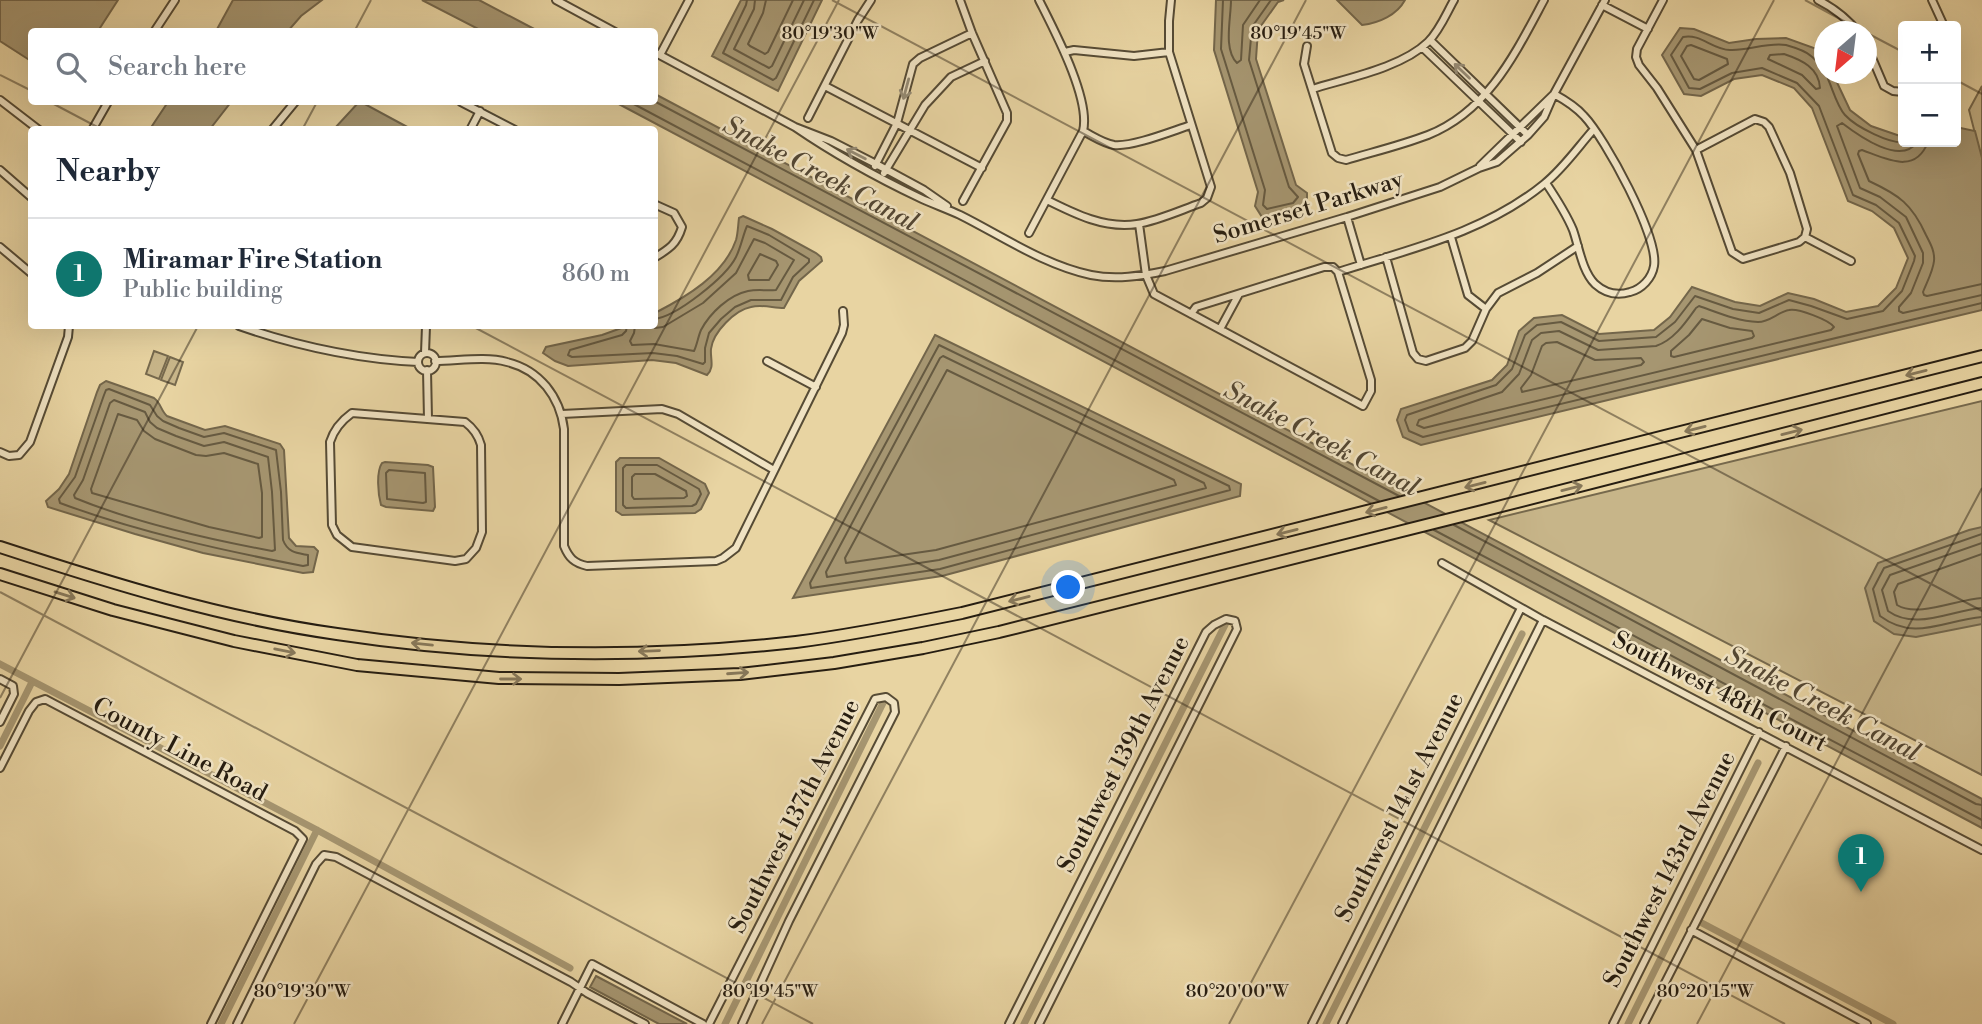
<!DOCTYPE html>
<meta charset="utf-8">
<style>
body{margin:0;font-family:"Libre Bodoni",serif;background:#f6f6f7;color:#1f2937}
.controls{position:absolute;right:21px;top:21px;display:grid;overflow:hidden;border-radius:7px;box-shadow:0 7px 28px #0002}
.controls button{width:63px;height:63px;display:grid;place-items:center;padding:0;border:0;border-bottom:2px solid #e0e1e3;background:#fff;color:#1f2937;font:35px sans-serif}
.compass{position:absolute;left:1814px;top:21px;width:63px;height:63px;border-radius:50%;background:#fff;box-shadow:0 7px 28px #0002;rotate:208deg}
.you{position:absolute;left:1069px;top:588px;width:24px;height:24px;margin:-18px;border:5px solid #fff;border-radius:50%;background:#1a73e8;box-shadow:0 0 0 10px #1a73e833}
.badge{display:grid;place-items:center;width:46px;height:46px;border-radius:50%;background:#0f766e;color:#fff;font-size:23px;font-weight:700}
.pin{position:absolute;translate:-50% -58px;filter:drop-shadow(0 2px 4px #0008)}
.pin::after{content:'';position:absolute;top:37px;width:24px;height:21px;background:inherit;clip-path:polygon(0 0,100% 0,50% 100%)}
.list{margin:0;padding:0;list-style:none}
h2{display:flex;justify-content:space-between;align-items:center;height:91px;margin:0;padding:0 28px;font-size:30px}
h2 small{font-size:23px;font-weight:400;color:#747a83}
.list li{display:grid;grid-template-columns:46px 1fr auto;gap:21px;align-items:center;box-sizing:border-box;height:112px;padding:0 28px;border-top:2px solid #e0e1e3}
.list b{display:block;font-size:26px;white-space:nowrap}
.list p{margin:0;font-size:23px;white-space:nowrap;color:#747a83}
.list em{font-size:23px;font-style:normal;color:#747a83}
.icon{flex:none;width:38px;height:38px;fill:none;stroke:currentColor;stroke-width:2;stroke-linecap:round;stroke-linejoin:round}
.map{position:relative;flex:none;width:1982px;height:1024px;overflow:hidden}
.search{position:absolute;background:#fff;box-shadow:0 7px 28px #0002;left:28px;top:28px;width:630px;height:77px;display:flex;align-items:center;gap:18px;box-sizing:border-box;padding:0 24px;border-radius:7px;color:#747a83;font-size:26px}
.panel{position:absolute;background:#fff;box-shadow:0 7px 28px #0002;left:28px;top:126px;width:630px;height:203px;border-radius:7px}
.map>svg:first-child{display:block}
.green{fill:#c7b589;stroke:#76694d;stroke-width:2}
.water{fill:#a69671;stroke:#73664b;stroke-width:2}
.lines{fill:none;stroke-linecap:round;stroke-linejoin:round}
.shore{stroke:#665a41;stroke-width:2}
.canal{stroke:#a69671;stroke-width:7}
.minor-casing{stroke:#564b35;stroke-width:10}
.motorway-casing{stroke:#261d11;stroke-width:14}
.minor{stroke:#f0e3c3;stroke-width:6}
.motorway{stroke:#e8d4a2;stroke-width:10}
.oneway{stroke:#958a73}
.oneway2{stroke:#87785a}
.ticks{fill:none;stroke:#261d11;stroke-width:2;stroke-opacity:0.45}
.labels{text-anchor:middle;stroke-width:5;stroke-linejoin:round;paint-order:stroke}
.street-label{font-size:24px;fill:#261d11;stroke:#f0e3c3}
.water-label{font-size:26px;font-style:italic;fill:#534733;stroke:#f0e3c3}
.ticks-label{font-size:18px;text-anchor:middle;fill:#261d11;stroke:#f0e3c3;stroke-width:5;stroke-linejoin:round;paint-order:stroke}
</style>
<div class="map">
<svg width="1982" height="1024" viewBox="0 0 1982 1024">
<rect width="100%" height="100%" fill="#e8d4a2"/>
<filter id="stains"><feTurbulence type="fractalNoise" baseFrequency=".00286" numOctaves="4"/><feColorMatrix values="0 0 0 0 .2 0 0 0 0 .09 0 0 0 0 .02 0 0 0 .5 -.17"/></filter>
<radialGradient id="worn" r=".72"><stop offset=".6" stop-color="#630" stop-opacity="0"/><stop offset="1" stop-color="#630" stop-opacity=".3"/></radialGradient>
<path class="green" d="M1982,86V161L1969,110Z
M154,351L168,356L159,379L146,374Z
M170,357L183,362L175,385L161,380Z
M1982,401V775L1489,520Z"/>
<path class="water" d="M0,0H118L98,31L32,32L31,61L0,41Z
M233,0H322L301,16L288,31H216Z
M422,0H479L538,31H482Z
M741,0H822L778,91L712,56Z
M1216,0H1284L1278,2L1258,30L1256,59L1296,185L1307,193V201L1296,209L1262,217L1255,206L1258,192L1214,50Z
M1337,0H1405C1397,15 1379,23 1362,25Z
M1680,28L1694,29L1729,43L1756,39L1786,38L1814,48L1824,61L1825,74H1833L1850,110L1871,126L1903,137V142H1956V127L1975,131L1982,158V310L1421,445L1403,437L1397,420L1401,409L1492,380L1507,365L1519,331L1534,318L1562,315L1599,334L1654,330L1670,317L1692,287L1735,302L1760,306L1788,293L1814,299L1846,312L1878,306L1896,288L1908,258L1894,228L1872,211L1848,201L1812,108L1794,88L1762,75L1734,79L1701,96L1684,94L1662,55Z
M655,94L1982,799V828L615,102H654Z
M168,102H231L210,129H150Z
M358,103H363L411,129H334Z
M743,216L772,229L816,253L821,257L822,261L799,281L784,308C773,308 762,304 751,307C735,310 713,332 711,349C710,359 715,367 707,375L676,363L652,360L568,366L555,361L543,353L546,347L602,335L627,326H654L655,313C686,297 724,275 736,240C738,233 738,225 739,218Z
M935,335L1241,484L1240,496L942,576L793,598Z
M106,381L154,398C161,403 161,411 167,416L205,430L225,426L280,444L284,450L289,538L296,546L314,547L318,551L313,572L303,573L203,553L135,534L48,507L46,501L59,489L69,474L97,392L100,385Z
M620,458H659L705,484L709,493L701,509L695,513L622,515L616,511V462Z
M385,462L428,465L433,467L435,507L433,511L386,507L381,505C378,494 376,472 382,463Z
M1982,527V624L1916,637L1894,634L1874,621L1865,588L1878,563L1969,530Z
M596,976L687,1024H659L590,987Z"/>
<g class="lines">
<path class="shore" d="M747,0L746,5L723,53L773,80L776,78L814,0
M755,0L754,9L734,49L769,68L772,66L804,0
M766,0L763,13L748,44L750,46L765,54L768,52L793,0
M1223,0L1221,49L1265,190L1263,205L1267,209L1293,203L1298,197L1289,187L1249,60L1252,27L1271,0
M1231,0C1231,19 1223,49 1237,63L1241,60L1243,25L1260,0
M1691,45L1727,59L1728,64L1699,80L1694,79L1681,56L1687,46Z
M1784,54C1802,60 1819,68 1820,88L1816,89L1802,75L1768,59L1770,55Z
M1825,64C1817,63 1817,61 1811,56C1806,51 1793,47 1786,45C1767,42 1748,51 1730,50C1713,50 1700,33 1683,37L1671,55L1689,88L1700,89L1732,73L1762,68L1797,83L1819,106L1853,195L1876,205L1899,223L1915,256L1914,261L1902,291L1883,311L1847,319L1811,306L1789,300L1759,313L1733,309L1695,296L1675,322L1656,337L1599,341L1561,322L1537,325L1525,335L1512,369L1496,385L1407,415L1405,420L1409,431L1423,437L1982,303
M1827,74L1828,79C1833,90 1837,106 1845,115C1856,127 1891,145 1906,142
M654,101L1399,496
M630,102L1379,501
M1917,142C1901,166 1859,136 1842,123L1837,126L1860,188L1880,197L1906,217L1923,253V263L1911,293L1899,307V311L1903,313L1982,295
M1928,142C1915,175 1887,159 1862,150L1859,151L1858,154L1869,181C1899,195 1912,204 1926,235C1930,243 1935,251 1934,261C1933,271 1927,282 1923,292L1924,295L1927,296L1982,284
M760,254L776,261L778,265L769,280H749L748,275Z
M1699,306C1719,313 1737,321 1758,322C1770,322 1778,312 1789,310C1798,308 1829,320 1834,327L1831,330L1424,428L1417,425L1419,420L1502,392L1519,374L1532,340L1541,333L1559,331L1598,350L1656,346C1674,340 1686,322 1696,308Z
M1702,319L1730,328L1752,331L1754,336L1752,338L1674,357L1671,356V351L1689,335Z
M627,326L626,331L622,335L570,350L568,355L572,357L653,353L677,356L703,364L705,362V348L709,333L721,319L735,307L751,300H781L793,277L809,262V259L769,235L747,226C743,235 741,247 736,257C726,277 676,317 654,319
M635,326L634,333L630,341L632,345L654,344L694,351C697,345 698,337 701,330C710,313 729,295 748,291C758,289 767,291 776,290L794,260L765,243L754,239L736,273L703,303L663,327L655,328L647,326
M1557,342L1595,360L1641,358L1644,362L1641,365L1522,392L1521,388L1531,375L1542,346L1546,343Z
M939,345L1229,486L1230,490L940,569L811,588L810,583Z
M943,356L1204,483L1206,488L939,560L827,577L826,572L940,358Z
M947,370L1174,480L1176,485L936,550L846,563L845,558Z
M109,389L150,405L157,416L163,421L179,428L204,437L224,433L276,450L281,492L283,540C288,553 297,553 308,555V565L303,566C221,550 138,532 60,503L59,499L75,477L104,395L106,390Z
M114,400L145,412L150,422L157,428L176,436L204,446L224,442L268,457L272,492L275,550L272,551C207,539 136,523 75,498L74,495L83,480L110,403Z
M118,414L137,420L144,431L155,439L196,455L206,456L224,453L258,464L262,493V537L259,538L209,527L92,493L91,489Z
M626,465H657L699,489L701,494L696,504L692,506L626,508L623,505V468Z
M389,470L425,473L426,502L423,503L387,499L386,473Z
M635,474H655L686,491L687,496L684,498L634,499L632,496V477Z
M1454,525L1976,804L1982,805
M1434,530L1982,820
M1982,534L1884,568L1873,589L1880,616C1915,642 1944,620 1982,617
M1982,543L1890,575L1882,590L1888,611C1916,631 1951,610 1982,608
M1982,554L1898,584L1894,592L1897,605C1918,618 1958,599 1982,598"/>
<path class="canal" d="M0,664L317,830L570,968
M0,746L32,682
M1700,922L1893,1024
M221,1024L317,830
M725,1024L884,701
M1024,1024L1225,625
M1326,1024L1522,634
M1628,1024L1758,763"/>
<g class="minor-casing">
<path id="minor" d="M556,0L615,32
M960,0L972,33L1007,113V121L963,201
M1663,0L1637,49L1636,57L1639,65L1657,88L1696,150L1732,252L1743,259L1799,242L1805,237L1807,229L1790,173L1769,127L1764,122L1755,119L1696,150
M1818,0C1834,8 1846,17 1858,32
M1932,0L1944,26
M1602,5L1648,29
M154,32L175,0
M1430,40L1528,135
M1307,46L1304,64L1332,153L1338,158L1346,160C1373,152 1402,145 1428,135C1488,111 1515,54 1544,0
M1867,46L1884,86L1893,91L1903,92
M1422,47L1521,142
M654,52L795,127L831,141L876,164L924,190L947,206
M1065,52L1074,50L1134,56L1169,52
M660,55L689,0
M825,86L982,168
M1312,89C1347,78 1401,68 1428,42C1440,30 1446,14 1454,0
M0,100L39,130
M461,102L515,130
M808,118L858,20L871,0
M795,127C833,153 878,178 920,198C933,204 947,209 960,215C1002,236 1044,265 1091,275C1116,280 1141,276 1165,271L1347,217L1440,187L1479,168L1497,162L1528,135L1544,117L1554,94L1605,0
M92,130L108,102
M272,130L295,102
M470,130L480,111
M1083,131C1093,136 1103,143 1114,145C1133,147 1172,131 1191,125
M875,166L897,123L913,64L920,58L972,33
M1480,166L1553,95
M0,170L32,198
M884,173L925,105L951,77L985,61
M1546,183C1556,198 1566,213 1573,230C1579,247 1582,271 1595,284C1605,293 1617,296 1630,292C1642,289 1652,278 1654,266C1659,237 1605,138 1584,116C1576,107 1565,100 1554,94
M1047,200C1075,214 1105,229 1137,224C1157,221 1181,210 1201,203L1207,198L1211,187L1169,52V21L1171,0
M654,204L674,213L682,227C677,244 669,249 654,258
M1347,217L1361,265
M1139,224L1146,275L1154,294L1363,406L1371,391V380L1338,272
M1029,233L1083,131C1091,99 1054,30 1039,0
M1451,237L1468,295L1486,309
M1805,237L1851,261
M0,247L32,274
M1386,257L1413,353L1418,359L1426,361L1465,348L1472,341L1486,309L1498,293L1537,273L1578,246
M1191,314L1196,307L1324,267H1333L1338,272C1410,249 1484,233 1544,184C1563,169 1578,147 1594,129
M239,326C297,346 356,359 418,362
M1220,329L1239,294
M425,353L426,326
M418 362a9 9 0 1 1 18 0a9 9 0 1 1-18 0Z
M435,361C458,361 485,356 507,362C540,370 560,397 564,429V546C569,558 574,563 587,566L716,561L723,558L736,548L842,333L844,325L843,311
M767,361L816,387
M427,370L428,419
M352,413L465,422C473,428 478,434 481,445L482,532L476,548L466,559L455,561L352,547L337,535L332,525L330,442C334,429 341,421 352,413Z
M562,414L662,409L678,414L774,470
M0,452L9,456L19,455L30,442L68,337L69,326
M1442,563L1543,620L1982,850
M0,679L13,686L14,694L0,722
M0,768L29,711L36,702L45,699L295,831L303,839L211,1024
M1691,930L1867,1024
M237,1024L316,864L324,855L336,857L571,982L587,993L645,1024
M562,1024L592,964L703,1024
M709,1024L875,699L886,697L894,703L895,712L789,921L742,1024
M1009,1024L1206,632L1214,625L1226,619L1235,621L1237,629L1039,1024
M1312,1024L1521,608
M1342,1024L1543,620
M1613,1024L1759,732
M1644,1024L1786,746"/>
</g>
<g class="motorway-casing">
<path id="motorway" d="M0,547C110,583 222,618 337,634C489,657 644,659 796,642C852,635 907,624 962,613L1982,356
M0,574L113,610L234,641L357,665L499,678L619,679L740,674L834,663L923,648L999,632L1482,511L1982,383"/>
</g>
<use href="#minor" class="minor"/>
<use href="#motorway" class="motorway"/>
</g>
<defs><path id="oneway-shaft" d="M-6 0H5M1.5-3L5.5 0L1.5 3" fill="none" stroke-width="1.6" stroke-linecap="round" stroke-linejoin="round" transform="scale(1.75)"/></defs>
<g class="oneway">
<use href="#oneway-shaft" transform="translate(1462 71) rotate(-136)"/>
<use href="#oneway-shaft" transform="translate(906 89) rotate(105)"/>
<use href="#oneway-shaft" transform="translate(856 154) rotate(-153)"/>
</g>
<g class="oneway2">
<use href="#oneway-shaft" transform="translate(1916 373) rotate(166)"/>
<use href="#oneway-shaft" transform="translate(1695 429) rotate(166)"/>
<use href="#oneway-shaft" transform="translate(1792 432) rotate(-14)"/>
<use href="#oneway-shaft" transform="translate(1475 485) rotate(166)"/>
<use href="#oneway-shaft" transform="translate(1572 488) rotate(-14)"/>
<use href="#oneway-shaft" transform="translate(1376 510) rotate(166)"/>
<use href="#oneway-shaft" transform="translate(1287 532) rotate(166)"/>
<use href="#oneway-shaft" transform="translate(65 595) rotate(17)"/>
<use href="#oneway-shaft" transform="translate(1019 599) rotate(166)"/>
<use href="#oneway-shaft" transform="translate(422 644) rotate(-174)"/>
<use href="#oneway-shaft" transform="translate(285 651) rotate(11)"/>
<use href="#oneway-shaft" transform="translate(649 651) rotate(178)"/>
<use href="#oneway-shaft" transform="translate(738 673) rotate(-4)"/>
<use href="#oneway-shaft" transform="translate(511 679)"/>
</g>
<path class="ticks" d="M832,0L1982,611M1805,0L1864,32M354,32L371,0M1867,33L1903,52M0,75L32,91M1956,80L1982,94M50,102L103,130M302,130L317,102M472,326L1785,1024M0,592L813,1024M0,698L198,326M294,1024L839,0M762,1024L1306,0M1229,1024L1774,0M1697,1024L1982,488"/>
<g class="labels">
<g class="street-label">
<text transform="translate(1308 207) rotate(-17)" y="8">Somerset Parkway</text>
<text transform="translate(1720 691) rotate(27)" y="8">Southwest 48th Court</text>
<text transform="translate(180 749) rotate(28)" y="8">County Line Road</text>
<text transform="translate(1123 754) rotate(-63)" y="8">Southwest 139th Avenue</text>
<text transform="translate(1399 807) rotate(-63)" y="8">Southwest 141st Avenue</text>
<text transform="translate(794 816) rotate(-63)" y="8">Southwest 137th Avenue</text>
<text transform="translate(1669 869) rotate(-63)" y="8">Southwest 143rd Avenue</text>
</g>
<g class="water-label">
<text transform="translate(821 173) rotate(28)" y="9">Snake Creek Canal</text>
<text transform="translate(1322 438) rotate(28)" y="9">Snake Creek Canal</text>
<text transform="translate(1823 703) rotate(28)" y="9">Snake Creek Canal</text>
</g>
</g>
<g class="ticks-label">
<text x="830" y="39">80°19'30"W</text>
<text x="1298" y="39">80°19'45"W</text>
<text x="302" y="997">80°19'30"W</text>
<text x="770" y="997">80°19'45"W</text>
<text x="1237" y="997">80°20'00"W</text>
<text x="1705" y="997">80°20'15"W</text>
</g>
<rect width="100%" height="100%" filter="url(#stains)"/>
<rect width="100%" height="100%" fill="url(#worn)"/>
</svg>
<div class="controls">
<button>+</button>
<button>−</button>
</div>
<svg class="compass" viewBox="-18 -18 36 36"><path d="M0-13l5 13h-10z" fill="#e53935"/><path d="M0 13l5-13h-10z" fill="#747a83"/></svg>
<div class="you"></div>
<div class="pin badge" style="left:1861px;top:892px">1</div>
<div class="search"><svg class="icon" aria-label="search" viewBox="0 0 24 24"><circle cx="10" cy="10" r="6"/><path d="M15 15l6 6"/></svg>Search here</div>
<section class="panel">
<h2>Nearby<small></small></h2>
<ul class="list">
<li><span class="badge">1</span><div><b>Miramar Fire Station</b><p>Public building</p></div><em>860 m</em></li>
</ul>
</section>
</div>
